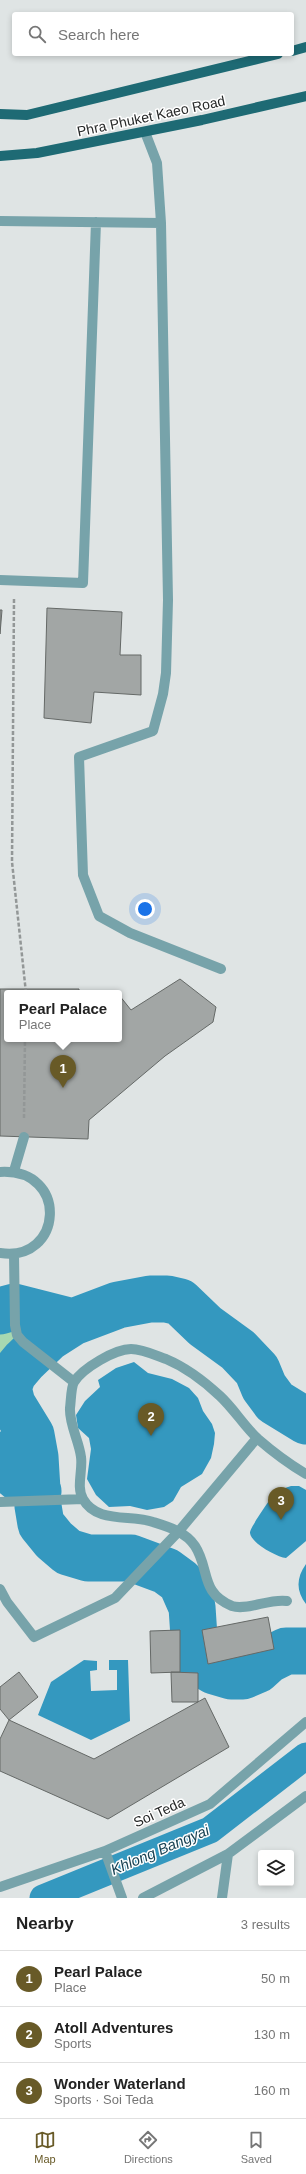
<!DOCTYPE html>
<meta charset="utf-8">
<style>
body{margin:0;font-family:Arial,sans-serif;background:#f2f2f2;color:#222}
.controls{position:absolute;right:12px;bottom:12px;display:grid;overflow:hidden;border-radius:4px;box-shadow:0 2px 6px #0003}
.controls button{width:36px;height:36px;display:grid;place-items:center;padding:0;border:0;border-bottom:1px solid #e0e0e0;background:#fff;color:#222;font:20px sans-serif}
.you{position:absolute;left:145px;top:909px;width:14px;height:14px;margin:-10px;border:3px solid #fff;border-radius:50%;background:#1a73e8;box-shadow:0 0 0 6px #1a73e833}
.badge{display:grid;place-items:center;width:26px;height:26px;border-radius:50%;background:#685a27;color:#fff;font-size:13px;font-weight:700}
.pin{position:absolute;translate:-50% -33px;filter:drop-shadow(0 1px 2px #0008)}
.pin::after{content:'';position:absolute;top:21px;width:14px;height:12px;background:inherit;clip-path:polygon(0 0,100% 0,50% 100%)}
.popup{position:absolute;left:4px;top:990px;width:118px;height:52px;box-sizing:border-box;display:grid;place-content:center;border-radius:4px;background:#fff;filter:drop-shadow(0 1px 3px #0005);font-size:13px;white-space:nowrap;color:#767676}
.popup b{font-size:15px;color:#222}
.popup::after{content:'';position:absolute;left:50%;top:100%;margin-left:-8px;border:8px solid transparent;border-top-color:#fff}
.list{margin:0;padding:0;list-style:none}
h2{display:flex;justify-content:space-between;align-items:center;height:52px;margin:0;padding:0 16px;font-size:17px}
h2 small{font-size:13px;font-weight:400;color:#767676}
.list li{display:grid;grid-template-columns:26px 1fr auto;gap:12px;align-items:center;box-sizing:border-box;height:56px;padding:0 16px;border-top:1px solid #e0e0e0}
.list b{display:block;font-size:15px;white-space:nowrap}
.list p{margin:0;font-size:13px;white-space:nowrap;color:#767676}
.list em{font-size:13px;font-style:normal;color:#767676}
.icon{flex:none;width:22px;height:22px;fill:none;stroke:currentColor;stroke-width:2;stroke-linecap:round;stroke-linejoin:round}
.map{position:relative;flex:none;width:306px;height:1898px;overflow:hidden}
.search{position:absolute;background:#fff;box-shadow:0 2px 6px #0003;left:12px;right:12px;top:12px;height:44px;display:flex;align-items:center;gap:10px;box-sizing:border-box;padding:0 14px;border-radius:4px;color:#767676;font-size:15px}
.sheet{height:220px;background:#fff}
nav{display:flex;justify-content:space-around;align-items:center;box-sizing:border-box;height:56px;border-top:1px solid #e0e0e0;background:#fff;font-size:11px;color:#767676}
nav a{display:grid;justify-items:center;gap:2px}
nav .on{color:#685a27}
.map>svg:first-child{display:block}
.green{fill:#a7d8b1}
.water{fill:#3498bf}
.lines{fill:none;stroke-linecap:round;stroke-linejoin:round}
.canal{stroke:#3498bf;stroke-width:27}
.river{stroke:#3498bf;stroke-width:47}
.building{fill:#a2a6a5;stroke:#656967}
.path{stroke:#939797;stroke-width:2.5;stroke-dasharray:4 2;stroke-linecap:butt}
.minor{stroke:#77a3aa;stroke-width:10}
.major{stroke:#1e6a74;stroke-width:10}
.labels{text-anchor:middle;stroke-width:3;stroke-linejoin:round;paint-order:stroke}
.street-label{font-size:14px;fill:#272929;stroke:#fff}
.water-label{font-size:15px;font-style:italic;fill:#184253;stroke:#fff}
</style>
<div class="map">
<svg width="306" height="1898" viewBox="0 0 306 1898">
<rect width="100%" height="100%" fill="#dfe4e4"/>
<path class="green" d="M0,1303L73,1322C47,1339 20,1358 8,1388L0,1385Z"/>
<path class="water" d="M134,1362L148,1373L172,1379L189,1388L198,1398L203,1411L212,1424L215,1433L214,1444L211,1458L202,1474L181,1487L173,1501L164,1507L147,1510L130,1506L109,1507L96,1495L87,1479L91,1449L89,1438L78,1428L76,1415L85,1401L100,1387L98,1380L116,1368Z
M291,1486H299L306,1490V1541L286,1558C277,1557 251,1543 250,1533C249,1529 270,1499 274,1494C279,1490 285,1488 291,1486Z
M306,1564V1604C296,1591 296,1578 306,1564Z
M84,1660L97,1661V1670L90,1671L91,1691L117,1690V1670H109V1660H128L130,1721L91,1740L38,1715L51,1682Z"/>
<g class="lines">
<path class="canal" d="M43,1898L210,1830L306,1756"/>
<path class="river" d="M0,1311L14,1307L73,1322
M306,1421L275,1402L264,1387L257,1370L238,1350L205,1326L180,1302L167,1299H150L118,1305L73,1322L48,1338L24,1361L13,1374L8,1388L12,1404L31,1435L35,1457L38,1506L41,1524L54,1540L68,1552L88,1558H131L166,1571L181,1582L192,1607L195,1652L202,1664L214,1671L231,1676H243L257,1670L268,1660L286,1651H306
M0,1455C8,1472 22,1482 38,1491"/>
</g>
<path class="building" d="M47,608L122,612L120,655H141V695L94,692L91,723L44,718Z
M0,610H2L0,634Z
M180,979L216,1007L213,1022L165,1056L89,1120L88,1139L0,1136V989H79V993H7V1039H119V995L131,1010Z
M268,1617L274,1649L208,1664L202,1630Z
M180,1630V1672L151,1673L150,1631Z
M19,1672L38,1697L9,1720L0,1709V1687Z
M171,1672L198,1673V1702H172Z
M205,1698L229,1747L108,1819L0,1771V1739L9,1720L94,1759Z"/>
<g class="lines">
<path class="path" d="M14,599L12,862L26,993
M24,1118L25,1039"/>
<path class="minor" d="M145,132L157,163L161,223
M0,221L161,223L168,600L166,673L163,694L153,731L79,757L83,875L99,916L130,933L221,969
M0,580L83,583L96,222
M14,1171L24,1137
M0,1172C70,1168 63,1263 0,1253
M14,1254L15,1325L17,1335L23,1342L74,1382
M0,1502L83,1499
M0,1589L7,1602L34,1637L115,1598L179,1531L257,1438
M287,1601C270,1598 247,1611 232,1606C200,1593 210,1569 195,1546C186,1532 169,1527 153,1522C131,1514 97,1524 83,1499C76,1487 83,1470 81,1457C79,1441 69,1424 70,1408C71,1401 71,1387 74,1382C83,1368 115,1349 131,1349C142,1349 155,1355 166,1359C185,1367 205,1382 220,1396C234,1409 244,1426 258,1439C273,1452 289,1464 306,1474
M105,1851L122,1898
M0,1887L105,1851L210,1804L306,1722
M143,1898L228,1854L306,1796
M222,1898L228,1854"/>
<path class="major" d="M292,51L306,47
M0,114L27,115L278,54
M0,156L37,153L202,120L306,96"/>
</g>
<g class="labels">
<g class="street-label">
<text transform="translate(151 116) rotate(-12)" y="5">Phra Phuket Kaeo Road</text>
<text transform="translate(159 1812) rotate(-24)" y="5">Soi Teda</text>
</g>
<g class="water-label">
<text transform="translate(160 1850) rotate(-23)" y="5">Khlong Bangyai</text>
</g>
</g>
</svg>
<div class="controls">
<button><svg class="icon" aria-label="layers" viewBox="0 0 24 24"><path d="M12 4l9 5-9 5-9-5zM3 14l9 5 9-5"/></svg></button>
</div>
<div class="you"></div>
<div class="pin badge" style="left:63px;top:1088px">1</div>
<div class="popup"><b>Pearl Palace</b>Place</div>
<div class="pin badge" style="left:151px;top:1436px">2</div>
<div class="pin badge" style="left:281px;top:1520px">3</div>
<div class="search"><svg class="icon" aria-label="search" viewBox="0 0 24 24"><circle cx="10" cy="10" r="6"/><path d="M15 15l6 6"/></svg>Search here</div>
</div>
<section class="sheet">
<h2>Nearby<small>3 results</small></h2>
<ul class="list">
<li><span class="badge">1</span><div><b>Pearl Palace</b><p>Place</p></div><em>50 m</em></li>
<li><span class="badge">2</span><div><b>Atoll Adventures</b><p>Sports</p></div><em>130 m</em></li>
<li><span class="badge">3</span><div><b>Wonder Waterland</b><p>Sports · Soi Teda</p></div><em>160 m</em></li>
</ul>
</section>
<nav>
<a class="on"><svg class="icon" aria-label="map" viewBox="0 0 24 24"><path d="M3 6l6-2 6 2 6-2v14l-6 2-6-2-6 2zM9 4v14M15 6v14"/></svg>Map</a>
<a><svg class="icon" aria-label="directions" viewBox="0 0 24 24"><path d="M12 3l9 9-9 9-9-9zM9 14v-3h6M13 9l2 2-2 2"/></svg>Directions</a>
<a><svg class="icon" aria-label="saved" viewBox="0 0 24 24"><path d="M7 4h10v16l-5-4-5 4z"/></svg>Saved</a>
</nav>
